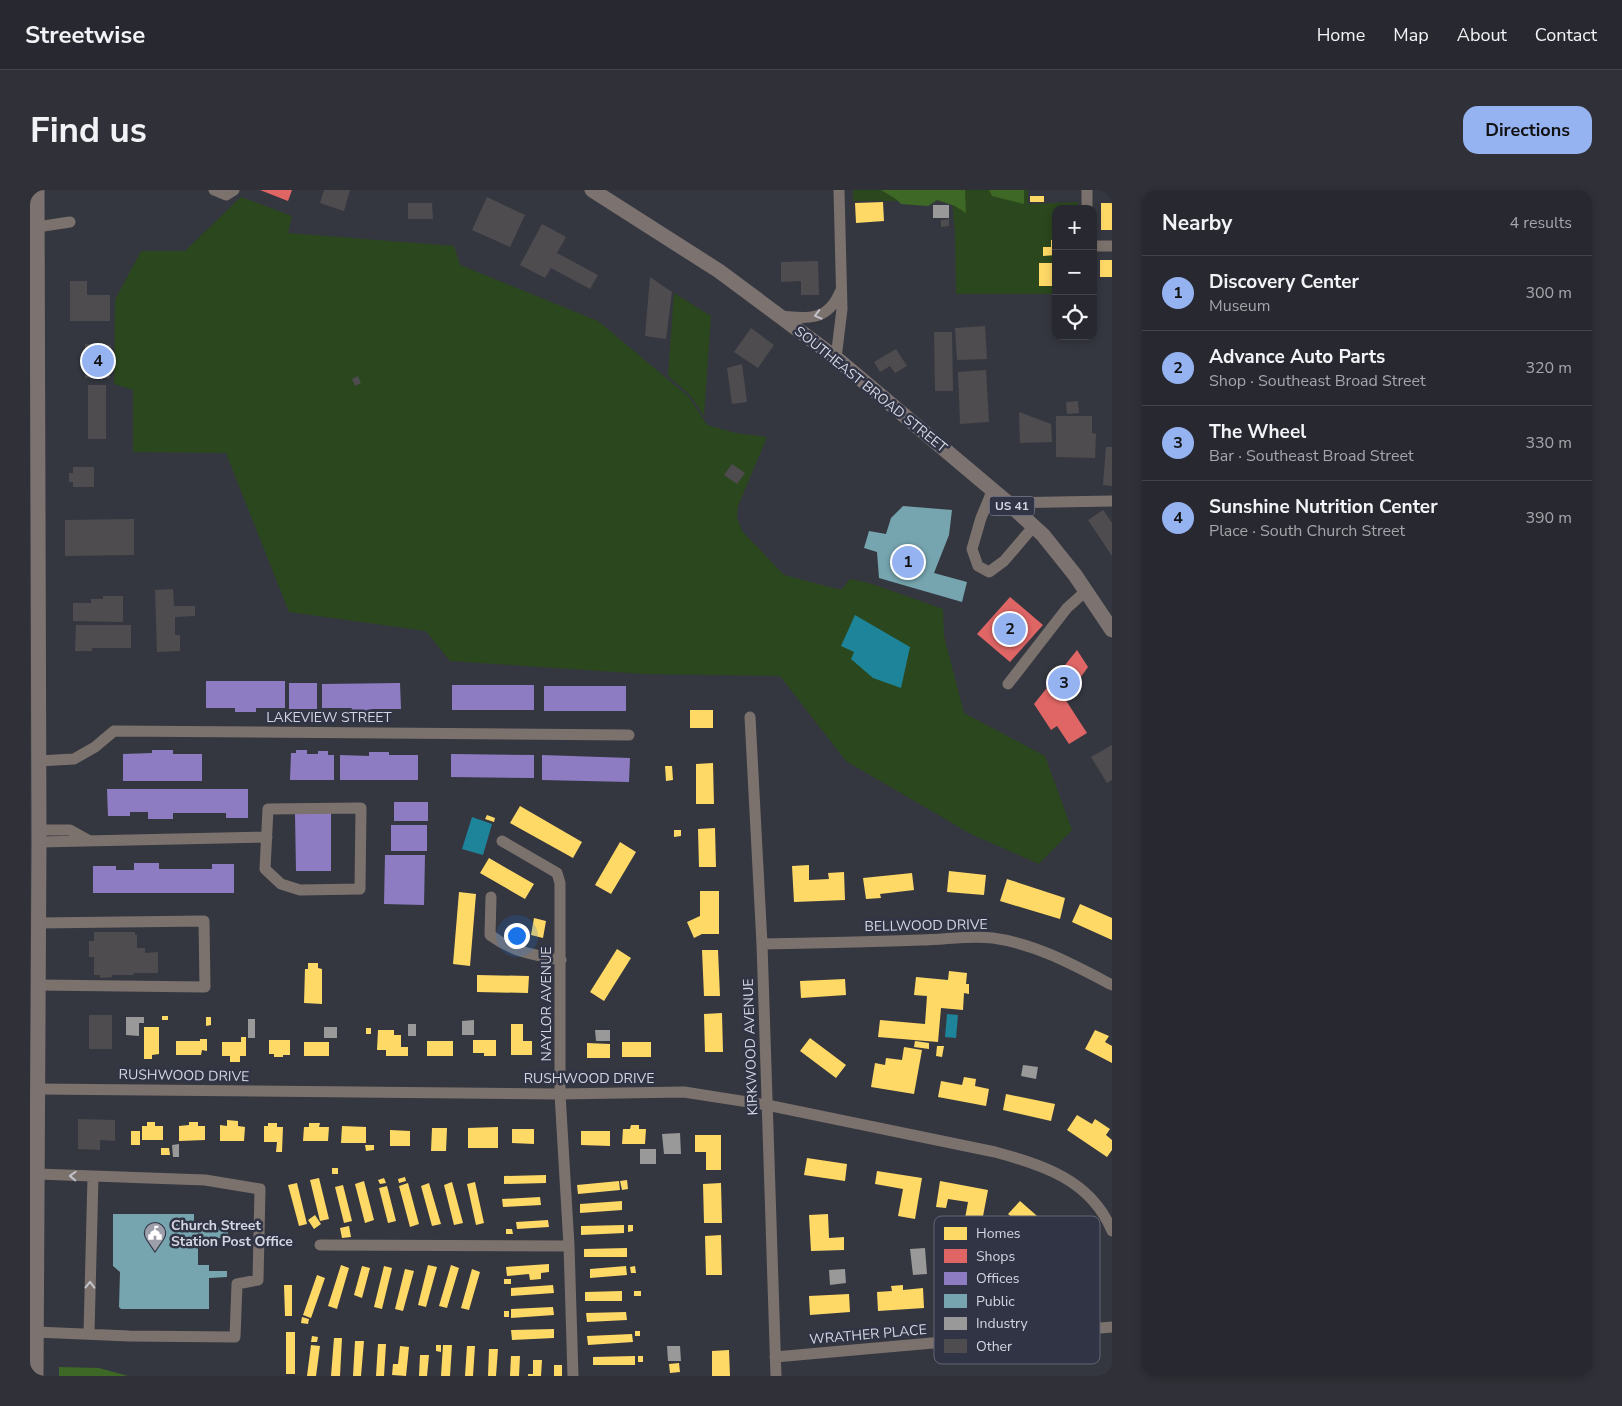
<!DOCTYPE html>
<meta charset="utf-8">
<style>
body{margin:0;font-family:"Nunito Sans",sans-serif;background:#303138;color:#f1f3f6}
.controls{position:absolute;right:15px;top:15px;display:grid;overflow:hidden;border-radius:10px;box-shadow:0 2px 8px #0003}
.controls button{width:45px;height:45px;display:grid;place-items:center;padding:0;border:0;border-bottom:1px solid #44454c;background:#282930;color:#f1f3f6;font:25px sans-serif}
.you{position:absolute;left:486px;top:745px;width:18px;height:18px;margin:-12px;border:4px solid #fff;border-radius:50%;background:#1a73e8;box-shadow:0 0 0 8px #1a73e833}
.badge{display:grid;place-items:center;width:32px;height:32px;border-radius:50%;background:#95b2f1;color:#111;font-size:16px;font-weight:700}
.pin{position:absolute;translate:-50% -50%;border:2px solid #fff;box-shadow:0 1px 5px #0006}
.list{margin:0;padding:0;list-style:none}
h2{display:flex;justify-content:space-between;align-items:center;height:65px;margin:0;padding:0 20px;font-size:21px}
h2 small{font-size:16px;font-weight:400;color:#a5a6ab}
.list li{display:grid;grid-template-columns:32px 1fr auto;gap:15px;align-items:center;box-sizing:border-box;height:75px;padding:0 20px;border-top:1px solid #44454c}
.list b{display:block;font-size:19px;white-space:nowrap}
.list p{margin:0;font-size:16px;white-space:nowrap;color:#a5a6ab}
.list em{font-size:16px;font-style:normal;color:#a5a6ab}
.icon{flex:none;width:28px;height:28px;fill:none;stroke:currentColor;stroke-width:2;stroke-linecap:round;stroke-linejoin:round}
.map{position:relative;flex:none;width:1082px;height:1186px;overflow:hidden;border-radius:15px}
header{display:flex;align-items:center;gap:30px;box-sizing:border-box;height:70px;padding:0 25px;background:#282930;border-bottom:1px solid #44454c}
header strong{font-size:24px}
nav{display:flex;gap:28px;margin-inline-start:auto;font-size:18px}
.intro{display:flex;align-items:center;justify-content:space-between;box-sizing:border-box;height:120px;padding:0 30px}
h1{margin:0;font-size:35px}
.button{padding:12px 22px;border-radius:15px;background:#95b2f1;color:#111;font-size:18px;font-weight:700}
main{display:flex;gap:30px;padding:0 30px}
aside{flex:1;background:#282930;border-radius:15px;box-shadow:0 2px 8px #0003}
.map>svg:first-child{display:block}
.green{fill:#2b471d}
.forest{fill:#3e6825}
.water{fill:#1e8499}
.homes{fill:#ffd966}
.shops{fill:#e06666}
.offices{fill:#8e7cc3}
.public{fill:#76a5af}
.industry{fill:#999}
.building{fill:#4e4c4e}
.lines{fill:none;stroke-linecap:round;stroke-linejoin:round}
.minor{stroke:#7c726d;stroke-width:11}
.major{stroke:#7c7371;stroke-width:15}
.oneway{stroke:#c2c2ca}
.labels{text-anchor:middle;stroke-width:5;stroke-linejoin:round;paint-order:stroke}
.shield{fill:#303445;stroke:#a3a5b2;stroke-width:1}
.shield-label{font-size:12px;font-weight:bold;fill:#d4d6e1}
.street-label{font-size:14px;fill:#d4d6e1;stroke:#303445}
.poi-label{font-size:14px;font-weight:bold;fill:#d4d6e1;stroke:#303445;text-anchor:start}
.key{fill:#303445;stroke:#616574;stroke-width:1}
.key-label{font-size:14px;fill:#d4d6e1}
</style>
<header>
<strong>Streetwise</strong>
<nav><a>Home</a><a>Map</a><a>About</a><a>Contact</a></nav>
</header>
<div class="intro"><h1>Find us</h1><a class="button">Directions</a></div>
<main>
<div class="map">
<svg width="1082" height="1186" viewBox="0 0 1082 1186">
<rect width="100%" height="100%" fill="#353740"/>
<path class="green" d="M823,0H998V14L1048,12V19H1026V104H926L925,43L922,11H823Z
M211,7L262,26L258,43L424,56L430,75L568,131L659,207L677,235L706,243L737,247L708,316L707,328L712,341L754,385L811,400L820,389L839,393L913,419L914,446L934,523L1015,566L1042,640L1009,674L941,644L816,571L750,486L615,484L420,471L396,441L259,422L196,263L103,262V200L84,194L85,110L111,61H155Z
M644,103L681,126L674,226L660,205L638,186Z"/>
<path class="forest" d="M851,0H935L936,23L925,16L907,10L898,16L871,14L866,9Z
M959,0H994V14L962,6Z
M29,1177L69,1178L98,1186H29Z"/>
<path class="water" d="M825,425L880,457L871,498L843,488L821,469L824,462L811,456Z
M442,627L462,634L453,665L432,659Z
M917,824L928,825L926,848L915,847Z"/>
<path class="homes" d="M1000,6H1014V12H1000Z
M853,12L854,31L826,33L825,13Z
M1071,13H1082V40H1071Z
M1026,49V65L1013,66V57H1021V50Z
M1070,70H1082V87H1070Z
M1009,73H1026V96H1009Z
M660,520H683V538H660Z
M683,573L684,614H666V574Z
M635,576H642L643,590L636,591Z
M490,616L552,652L543,668L480,633Z
M457,625L465,628L464,632L455,629Z
M685,638L686,677H669L668,639Z
M644,640H651V646L644,647Z
M590,652L606,662L581,704L565,695Z
M459,668L504,694L495,709L450,683Z
M779,675V690L799,689L798,683L814,682L815,710L764,712L762,676Z
M919,681L956,685L954,705L917,702Z
M882,683L884,700L850,704L851,708L836,709L833,688Z
M977,689L1035,708L1030,729L970,711Z
M670,701H689V744H672L664,748L657,732L670,726Z
M429,702L446,704L440,776L423,774Z
M1050,714L1082,728V750L1042,732Z
M504,728L516,731L513,748L501,745Z
M587,759L601,768L574,811L560,802Z
M672,760H688L690,806H674Z
M278,773H288V778L292,779V814L274,813L275,779H278Z
M919,781L937,783L936,794H939V804L934,803L933,820L911,818L908,852L848,847L850,830L895,834L897,806L884,805L886,787L918,790Z
M447,785L499,786L498,803L447,802Z
M815,789L816,805L771,808L770,791Z
M692,823L693,862H675L674,824Z
M132,826H138V830H132Z
M176,827H181V835L176,836Z
M481,834H493V851H502V865H481Z
M114,837H129V864L122,865V869H114Z
M336,838H341V844H336Z
M348,840H364V845H371V857H378V866H356V860H347Z
M1065,840L1079,846L1075,852L1082,856V873L1055,859Z
M211,847H216V866H210V872H200V866H192V852H211Z
M780,848L816,875L806,888L770,861Z
M170,849H177V861L172,860L171,865H146V851H170Z
M239,850H260V865H253V867H244V864H239Z
M443,850H466V866H454V863H443Z
M397,851H423V866H397Z
M885,851L899,853V859L884,857Z
M274,852H299V866H274Z
M592,852H621V867H592Z
M557,853L580,854V868H557Z
M907,856H914L912,867L906,866Z
M874,857L892,860L884,904L841,897L845,873L855,875L856,868L872,870Z
M934,887L946,889L945,896L959,899L956,916L908,907L911,891L932,895Z
M976,904L1025,914L1021,931L973,920Z
M1047,925L1062,934L1065,929L1080,939L1076,945L1082,950V960L1077,967L1037,940Z
M197,930L208,931V936L215,937L214,951H190V935L197,936Z
M117,932H125V936H133V950H112V936H117Z
M159,932H168V936H175V950L149,951V936L159,935Z
M238,933H247V937H253L252,962H246L247,952H234V936H238Z
M279,933H290L289,937H299L298,951H273L274,937H279Z
M601,935H609V939H616L615,954H592L593,939H600Z
M312,936L336,937V953H311Z
M468,937V958H438V938Z
M402,938H417L416,961H401Z
M482,939H504V954L482,953Z
M360,940L380,941V956H360Z
M101,941H110V955H101Z
M551,941H580V956L551,955Z
M665,945H691V980H676V962H665Z
M335,955H344V960L336,961Z
M131,958H139L140,965H131Z
M777,968L817,974L815,991L774,985Z
M302,978H308V984H302Z
M847,981L892,988L885,1029L868,1026L873,999L845,994Z
M516,985V993L474,994V986Z
M375,987L376,991L369,993L368,989Z
M289,988L299,1029L290,1031L280,990Z
M354,988L356,993L350,994L348,990Z
M597,990L598,999L592,1000L590,991Z
M334,991L344,1030L335,1033L325,994Z
M589,991L590,1000L548,1004L547,995Z
M910,991L958,1000L950,1042L933,1039L938,1012L918,1009L916,1018L906,1017Z
M422,992L433,1033L424,1035L414,995Z
M445,992L454,1033L446,1035L437,994Z
M267,993L277,1034L269,1036L258,995Z
M378,993L389,1034L380,1037L369,996Z
M399,993L411,1034L402,1036L391,996Z
M691,993L692,1033H674L673,994Z
M313,995L322,1031L314,1033L305,997Z
M357,996L366,1031L358,1033L349,998Z
M510,1007L511,1015L473,1017L472,1009Z
M592,1011V1020L550,1023V1014Z
M990,1011L1022,1039L1010,1052L978,1024Z
M798,1024L799,1048L814,1047V1060L781,1061L779,1025Z
M285,1025L291,1034L284,1039L278,1030Z
M518,1030L519,1037L487,1039L486,1032Z
M594,1035V1043L551,1045V1036Z
M598,1035H603V1041L598,1042Z
M319,1036L321,1047L312,1048L310,1038Z
M476,1039H482L483,1044H476Z
M691,1045L692,1085H676L675,1046Z
M597,1058V1067H554V1059Z
M519,1074V1082L511,1083V1089L500,1090L499,1084L477,1086L476,1077Z
M311,1075L319,1078L307,1119L298,1116Z
M398,1075L407,1077L396,1117L388,1115Z
M421,1075L429,1078L417,1118L409,1116Z
M332,1076L340,1078L332,1108L324,1105Z
M354,1076L362,1078L352,1119L344,1117Z
M596,1076L597,1085L560,1088V1079Z
M605,1076L606,1083H601L600,1077Z
M375,1079L384,1081L373,1121L365,1119Z
M442,1079L450,1082L439,1120L431,1118Z
M287,1085L295,1088L281,1128L273,1125Z
M474,1089H481V1094H474Z
M254,1095H262V1126H255Z
M523,1095L524,1103L481,1106V1098Z
M873,1095V1100L893,1098L894,1118L848,1121L847,1102L862,1101L861,1096Z
M592,1101V1111H555V1102Z
M604,1101H611V1106H604Z
M819,1104L820,1122L780,1125L779,1106Z
M523,1117L524,1125L481,1128V1119Z
M474,1121H479V1127H474Z
M596,1122L597,1130L557,1132L556,1123Z
M272,1127L279,1129L278,1134L271,1133Z
M524,1139V1148L482,1150L481,1140Z
M605,1141H610V1146H605Z
M256,1142H265V1184H256Z
M602,1144L603,1152L558,1155L557,1146Z
M282,1146L288,1147L287,1152H281Z
M304,1148H312L310,1186H301Z
M325,1151H334L331,1186H323Z
M348,1154H356L354,1186H346Z
M281,1155L290,1156L286,1186H277Z
M406,1155H411V1162L406,1161Z
M413,1155H422L420,1186H411Z
M370,1156L379,1157L376,1186L362,1185L363,1174H368Z
M437,1156H445L443,1186H435Z
M459,1159H468L466,1186H458Z
M699,1160L700,1186H682V1161Z
M390,1165H399L397,1186H389Z
M481,1166H490L489,1186H480Z
M605,1166V1175H563V1167Z
M608,1166H613V1172H608Z
M503,1170H512L511,1186H498V1184H503Z
M649,1173L650,1182L640,1183L639,1174Z
M524,1175H532V1186H524Z"/>
<path class="shops" d="M230,0H262L258,11Z
M980,407L1013,435L980,472L947,444Z
M1047,460L1058,477L1035,509L1057,543L1039,554L1027,536L1021,540L1004,514Z"/>
<path class="offices" d="M176,491H255V518H226V522H205V518H176Z
M259,493H287V519H259Z
M370,493L371,519H341V521H321L322,518H292V494Z
M422,495H504V520H422Z
M514,496H596V521H514Z
M122,560H143V564H172V591H93V564L122,563Z
M266,560H277V564H288V561H298V565H304V590H260L261,563H266Z
M339,562H359V565H388V590H310V565L339,566Z
M421,564L504,565V588L421,587Z
M512,565L600,568L599,592L512,590Z
M77,599H218V628H196V623H143V629H118V622H100V626H78Z
M364,612H398V631H364Z
M301,623V681H266L265,624Z
M361,635H397V661H361Z
M355,665H395L394,715L354,714Z
M104,673H129V679H182V674H204V703H63V676H86V680H104Z"/>
<path class="public" d="M873,316L922,320L919,345L904,383L937,392L932,412L849,388L847,362L834,358L839,341L856,344L861,328Z
M83,1024H164V1037L198,1038V1048H168V1075H179V1081H197V1087L179,1088V1119H91L89,1117L90,1082L83,1076Z"/>
<path class="industry" d="M903,15H919V28H903Z
M96,827H114V833H109V846L96,845Z
M218,829H225V848H218Z
M444,830V845H432V831Z
M378,834H386V846H378Z
M294,837H307V848H294Z
M565,840H580V851H566Z
M993,875L1008,877L1006,889L991,886Z
M650,943L651,964H634L632,944Z
M149,954V967H143L142,955Z
M610,959H626V974H610Z
M895,1058L897,1084L883,1085L880,1059Z
M815,1079L816,1093L800,1095L799,1080Z
M637,1156H650L651,1171H638Z"/>
<path class="building" d="M294,0H320L314,21L290,13Z
M457,7L495,25L480,57L442,40Z
M378,13H402L403,29H378Z
M919,29V36L911,37V30Z
M512,34L536,47L527,63L568,85L560,99L521,78L515,88L490,75Z
M788,71L789,105H771V91L751,92V72Z
M620,87L642,102L636,149L615,146Z
M40,91H57V105H80V131H40Z
M955,136L957,169L927,170L925,138Z
M721,138L744,155L728,178L704,162Z
M904,142H922L923,201H905Z
M55,154L81,155L80,188H55Z
M866,159L877,176L865,183L860,176L850,182L844,172Z
M712,174L717,212L702,214L697,178Z
M956,180L959,232L930,234L928,182Z
M328,186L331,193L325,196L322,189Z
M58,195H76V249H58Z
M1048,211L1049,223L1037,224L1036,212Z
M989,222L1021,234L1022,252L990,253Z
M1026,226H1062V243L1066,244L1065,268L1026,267Z
M1076,257H1082V296L1073,295Z
M702,274L715,283L707,294L694,285Z
M43,277H64V297H43V292H39V283H43Z
M1073,320L1082,333V366L1058,330Z
M104,329V365L35,366V330Z
M143,399L144,416H165V426L145,427V445H150V461L127,462L125,400Z
M73,406H93V432L43,431V413H61V409H73Z
M46,435H101V458H62V461H45Z
M1082,555V590L1077,593L1061,567Z
M64,742H105V745H107V758H115V763L128,762V783H104L103,785H82V787L70,788V785H64V767H59V751H64Z
M59,825H82V859H59Z
M48,929L85,930V951L70,950V960L48,959Z"/>
<g class="lines">
<path class="minor" d="M184,0L196,5L204,0
M1057,0V19
M7,37L40,32
M1063,56H1082
M750,126C778,129 798,131 810,102
M806,168L812,119L809,0
M963,299L951,328L942,359L948,376L959,382L974,371L1004,336
M978,313L1082,311
M978,494L1037,418L1056,401
M720,527L732,754L746,1186
M8,571L44,569L65,557L84,541L599,545
M331,618L330,699L270,700L251,694L235,679L238,619Z
M8,640H40L58,650
M472,651L527,683L530,693V904L539,1056L543,1186
M9,652L237,647
M461,707L460,745C483,762 503,765 531,770
M8,733L174,731L175,797L8,795
M732,754C785,753 838,752 891,750C914,750 939,745 963,748C1006,754 1044,775 1082,795
M8,899L530,904L654,902L737,915L965,962C1013,975 1061,990 1082,1041
M290,1055L539,1056
M6,1142L99,1146L205,1147L207,1094L228,1090L230,999L175,990L7,984
M59,1143L63,987
M745,1167L1082,1137"/>
<path class="major" d="M562,0L689,81L806,168L978,313L1013,345L1045,385L1082,440
M6,1186L9,652L7,0"/>
</g>
<defs><path id="oneway-chevron" d="M-2-3.5L2.5 0L-2 3.5" fill="none" stroke-width="1.6" stroke-linecap="round" stroke-linejoin="round" transform="scale(1.25)"/></defs>
<g class="oneway">
<use href="#oneway-chevron" transform="translate(788 125) rotate(165)"/>
<use href="#oneway-chevron" transform="translate(43 986) rotate(-178)"/>
<use href="#oneway-chevron" transform="translate(60 1095) rotate(-89)"/>
</g>
<defs>
<g id="civic-pin" transform="scale(1.125)"><path d="M0 17L-7.5 6A9.5 9.5 0 1 1 7.5 6Z" fill="#9c9ea9" stroke="#303445"/><path d="M-.6-6.5H3V-4.5H.6V-3L4-1V1h2V6H-6V1h2V-1L-.6-3ZM-1.2 2.5V6h2.4V2.5Z" fill="#fff"/></g>
</defs>
<g fill-rule="evenodd">
<use href="#civic-pin" x="125" y="1043"/>
</g>
<g class="labels">
<rect class="shield" x="959.5" y="306.5" width="45" height="19" rx="4"/>
<g class="shield-label">
<text x="982" y="320">US 41</text>
</g>
<g class="street-label">
<text transform="translate(841 199) rotate(39)" y="5">SOUTHEAST BROAD STREET</text>
<text x="299" y="532">LAKEVIEW STREET</text>
<text transform="translate(896 735) rotate(-1)" y="5">BELLWOOD DRIVE</text>
<text transform="translate(516 814) rotate(-90)" y="5">NAYLOR AVENUE</text>
<text transform="translate(720 857) rotate(-92)" y="5">KIRKWOOD AVENUE</text>
<text transform="translate(154 885) rotate(1)" y="5">RUSHWOOD DRIVE</text>
<text x="559" y="893">RUSHWOOD DRIVE</text>
<text transform="translate(838 1144) rotate(-5)" y="5">WRATHER PLACE</text>
</g>
<g class="poi-label">
<text x="141" y="1040">Church Street<tspan x="141" dy="16">Station Post Office</tspan></text>
</g>
</g>
<rect x="904" y="1026" width="166" height="148" rx="8" class="key"/>
<rect x="914" y="1037" width="23" height="13" fill="#ffd966"/>
<rect x="914" y="1059" width="23" height="14" fill="#e06666"/>
<rect x="914" y="1082" width="23" height="13" fill="#8e7cc3"/>
<rect x="914" y="1104" width="23" height="14" fill="#76a5af"/>
<rect x="914" y="1127" width="23" height="13" fill="#999"/>
<rect x="914" y="1149" width="23" height="14" fill="#4e4c4e"/>
<g class="key-label">
<text x="946" y="1048">Homes</text>
<text x="946" y="1071">Shops</text>
<text x="946" y="1093">Offices</text>
<text x="946" y="1116">Public</text>
<text x="946" y="1138">Industry</text>
<text x="946" y="1161">Other</text>
</g>
</svg>
<div class="controls">
<button>+</button>
<button>−</button>
<button><svg class="icon" aria-label="locate" viewBox="0 0 24 24"><circle cx="12" cy="12" r="6"/><path d="M12 2v4M12 18v4M2 12h4M18 12h4"/></svg></button>
</div>
<div class="you"></div>
<div class="pin badge" style="left:878px;top:372px">1</div>
<div class="pin badge" style="left:980px;top:439px">2</div>
<div class="pin badge" style="left:1034px;top:493px">3</div>
<div class="pin badge" style="left:68px;top:171px">4</div>
</div>
<aside>
<h2>Nearby<small>4 results</small></h2>
<ul class="list">
<li><span class="badge">1</span><div><b>Discovery Center</b><p>Museum</p></div><em>300 m</em></li>
<li><span class="badge">2</span><div><b>Advance Auto Parts</b><p>Shop · Southeast Broad Street</p></div><em>320 m</em></li>
<li><span class="badge">3</span><div><b>The Wheel</b><p>Bar · Southeast Broad Street</p></div><em>330 m</em></li>
<li><span class="badge">4</span><div><b>Sunshine Nutrition Center</b><p>Place · South Church Street</p></div><em>390 m</em></li>
</ul>
</aside>
</main>
